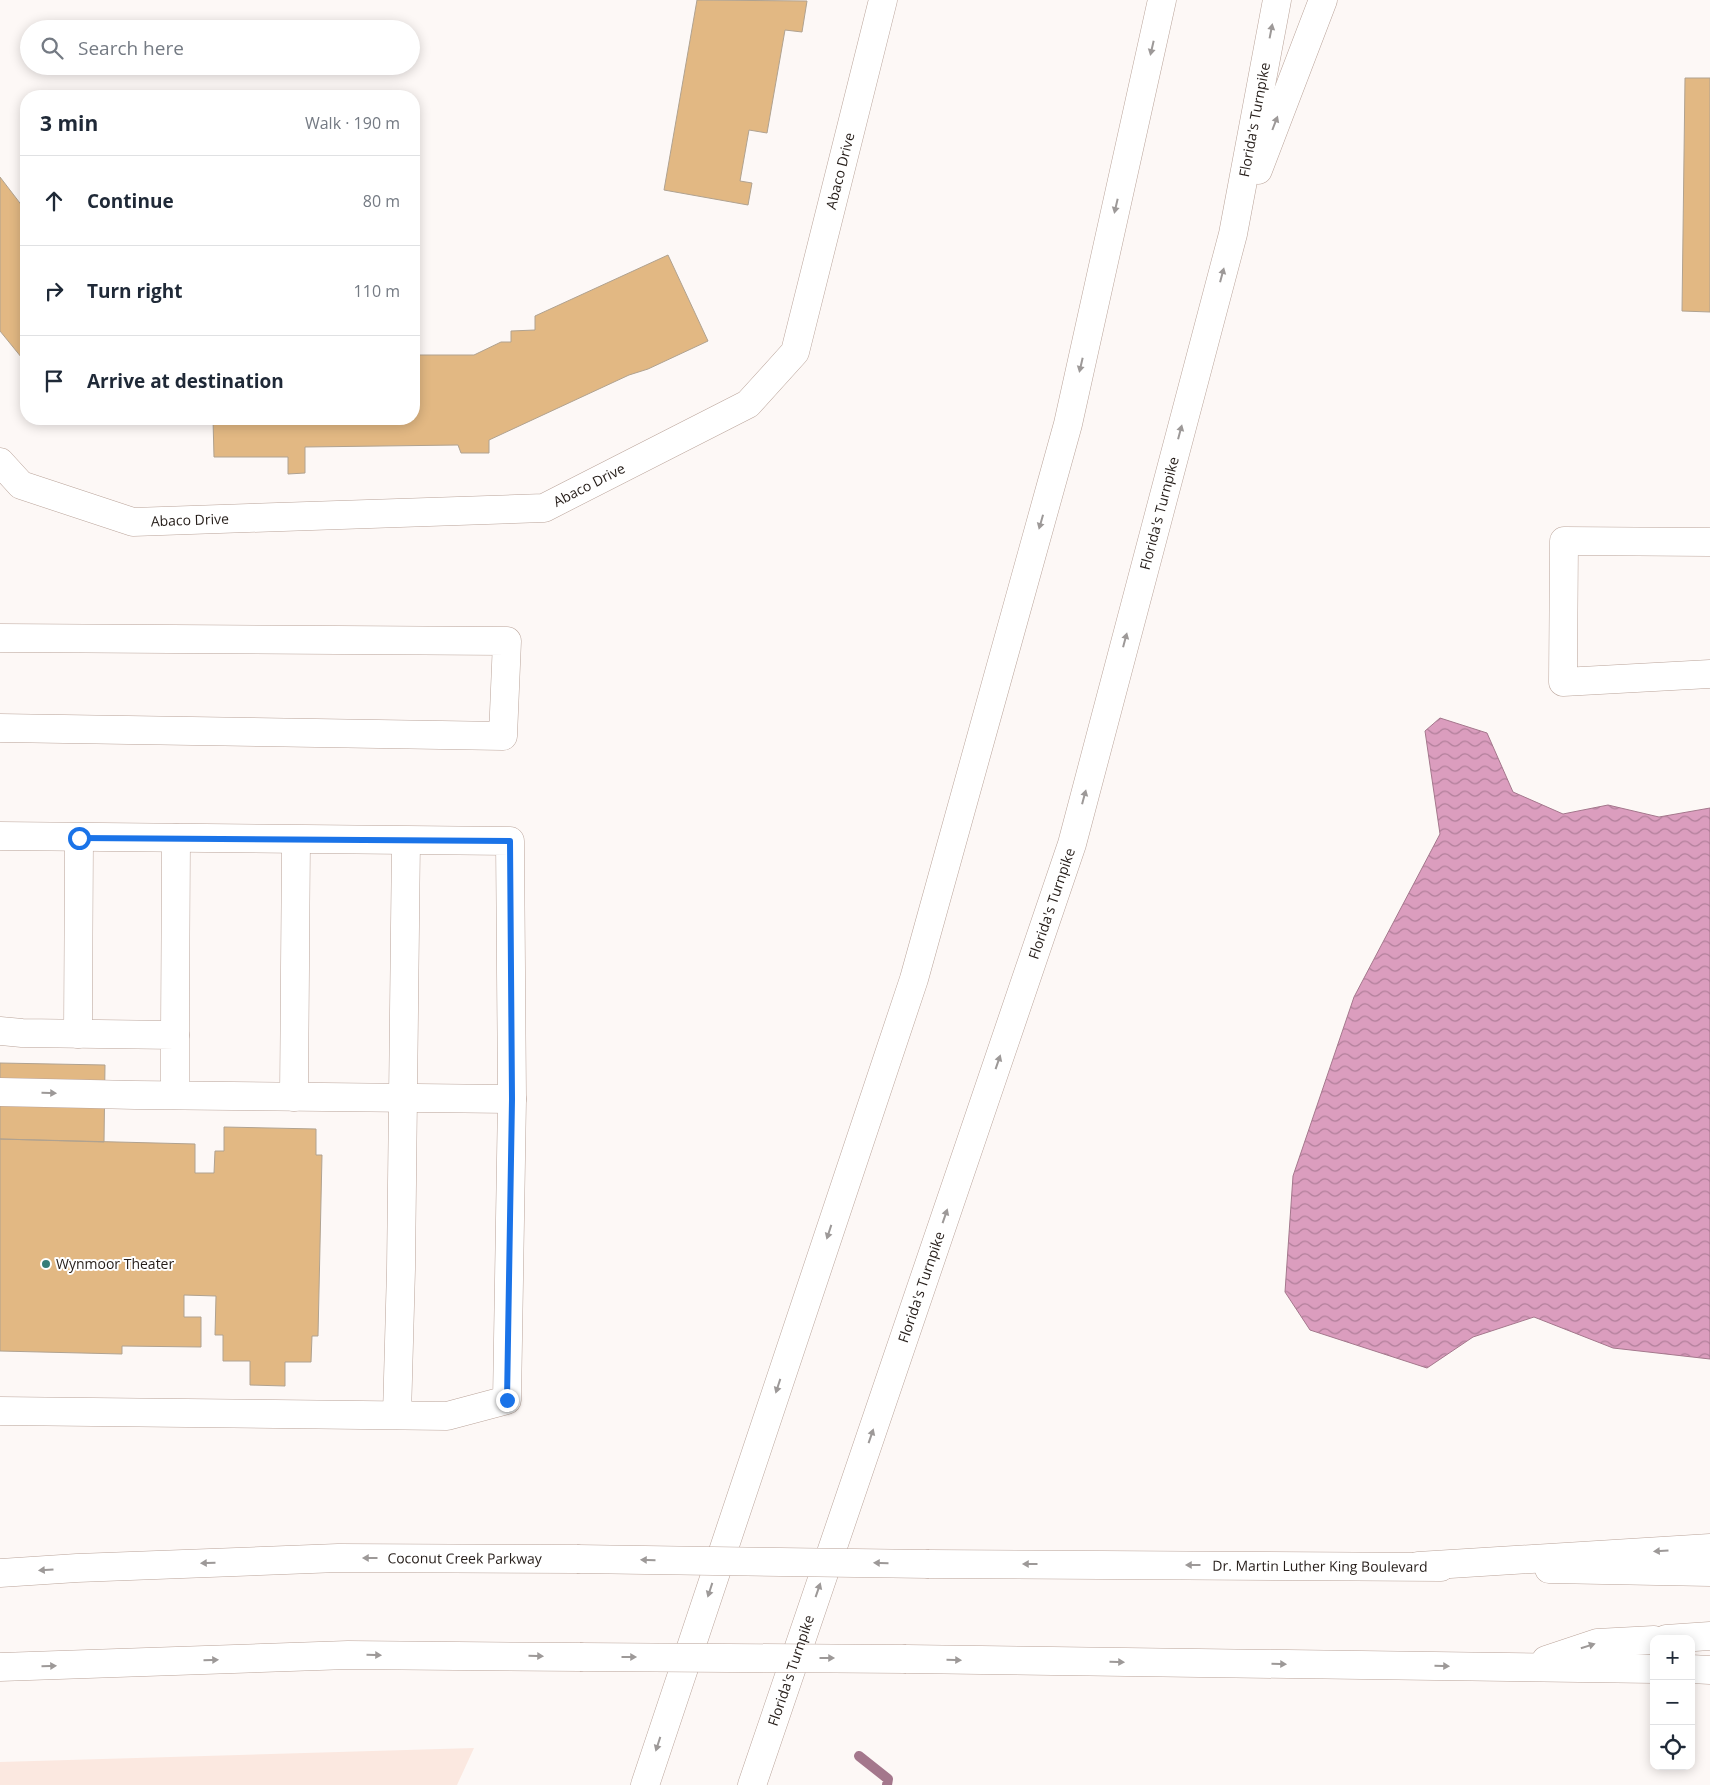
<!DOCTYPE html>
<meta charset="utf-8">
<style>
body{margin:0;font-family:"Open Sans",sans-serif;background:#f2f2f3;color:#1f2937}
.controls{position:absolute;right:15px;bottom:15px;display:grid;overflow:hidden;border-radius:10px;box-shadow:0 2px 12px #0003}
.controls button{width:45px;height:45px;display:grid;place-items:center;padding:0;border:0;border-bottom:1px solid #e0e1e3;background:#fff;color:#1f2937;font:25px sans-serif}
.stop{position:absolute;width:15px;height:15px;margin:-11px;border:4px solid #1a73e8;border-radius:50%;background:#fff}
.stop.end{background:#1a73e8;border-color:#fff;box-shadow:0 1px 5px #0008}
.list{margin:0;padding:0;list-style:none}
h2{display:flex;justify-content:space-between;align-items:center;height:65px;margin:0;padding:0 20px;font-size:21px}
h2 small{font-size:16px;font-weight:400;color:#747a83}
.list li{display:grid;grid-template-columns:32px 1fr auto;gap:15px;align-items:center;box-sizing:border-box;height:90px;padding:0 20px;border-top:1px solid #e0e1e3}
.list b{display:block;font-size:19px;white-space:nowrap}
.list em{font-size:16px;font-style:normal;color:#747a83}
.icon{flex:none;width:28px;height:28px;fill:none;stroke:currentColor;stroke-width:2;stroke-linecap:round;stroke-linejoin:round}
.map{position:relative;flex:none;width:1710px;height:1785px;overflow:hidden}
.search{position:absolute;background:#fff;box-shadow:0 2px 12px #0003;left:20px;top:20px;width:400px;height:55px;display:flex;align-items:center;gap:12px;box-sizing:border-box;padding:0 18px;border-radius:28px;color:#747a83;font-size:19px}
.panel{position:absolute;background:#fff;box-shadow:0 2px 12px #0003;left:20px;top:90px;width:400px;height:335px;border-radius:20px}
.map>svg:first-child{display:block}
.built{fill:#fbe8e0}
.water{fill:url(#water-waves);stroke:#a4778c}
.lines{fill:none;stroke-linecap:round;stroke-linejoin:round}
.stream{stroke:#a4778c;stroke-width:10}
.building{fill:#e2b883;stroke:#b0a290}
.minor-casing{stroke:#baa49a;stroke-width:29}
.major-casing{stroke:#baa49a;stroke-width:29}
.highway-casing{stroke:#baa49a;stroke-width:29}
.minor{stroke:#fff;stroke-width:28}
.major{stroke:#fff;stroke-width:28}
.highway{stroke:#fff;stroke-width:28}
.major-bridge-casing{stroke:#baa49a;stroke-width:29;stroke-linecap:butt}
.major-bridge{stroke:#fff;stroke-width:28}
.oneway{fill:#9d9998}
.route{stroke:#1a73e8;stroke-width:6}
.poi-dot{fill:#357d78;stroke:#fff;stroke-width:2}
.labels{text-anchor:middle;stroke-width:4;stroke-linejoin:round;paint-order:stroke}
.street-label{font-size:14px;fill:#251d19;stroke:#fff}
.poi-label{font-size:14px;fill:#251d19;stroke:#fff;text-anchor:start}
</style>
<div class="map">
<svg width="1710" height="1785" viewBox="0 0 1710 1785">
<defs>
<pattern id="water-waves" width="16" height="10" patternUnits="userSpaceOnUse" patternTransform="scale(1.25)"><rect width="16" height="10" fill="#db9dbe"/><path d="M0 5q4-4 8 0t8 0" fill="none" stroke="#b17f9a"/></pattern>
</defs>
<rect width="100%" height="100%" fill="#fdf8f6"/>
<path class="built" d="M474,1748L457,1785H0V1762Z"/>
<path class="water" d="M1440,718L1487,733L1513,792L1563,814L1608,805L1659,817L1710,808V1359L1613,1348L1534,1317L1473,1337L1427,1368L1310,1330L1285,1292L1293,1176L1354,997L1440,834L1425,731Z"/>
<g class="lines">
<path class="stream" d="M859,1756L888,1779L887,1785"/>
</g>
<path class="building" d="M697,0L807,1L802,32L785,30L767,133L749,130L740,181L752,183L748,205L664,190Z
M1685,78H1710V312L1682,311Z
M0,177L26,211V363L0,331Z
M668,255L708,341L648,369L629,375L489,440V453H461L458,445L305,447V473L288,474V457H214L213,419H414V355H474L501,342H511V331L535,330V316Z
M0,1063L105,1065L104,1142L0,1139Z
M224,1127L316,1129V1155H322L318,1336H312L311,1362H285V1386L250,1385V1361H223V1335H215L216,1296L184,1295V1317H201V1347L122,1346V1354L0,1351V1139L195,1144V1173H214L215,1151H224Z"/>
<g class="lines">
<g class="minor-casing">
<g id="minor">
<path id="s1" d="M0,462L21,485L133,522L544,508L748,404L795,352L883,0"/>
<path d="M1710,542L1564,541L1563,682L1710,674"/>
<path d="M0,638L507,641L503,736L0,728"/>
<path d="M0,836L510,841L512,1099L507,1400L447,1416L0,1411"/>
<path d="M0,1031L22,1033L175,1035V1095"/>
<path d="M78,1034L79,838"/>
<path d="M175,1035L176,838"/>
<path d="M0,1092L135,1095L512,1099"/>
<path d="M294,1097L296,840"/>
<path d="M397,1415L401,1269L406,841"/>
</g>
</g>
<g class="major-casing">
<g id="major">
<path id="s2" d="M929,1564L1441,1567"/>
<path d="M1549,1569L1710,1572"/>
<path id="s3" d="M0,1573L77,1568L338,1558L577,1559"/>
<path d="M1666,1639L1710,1636"/>
<path d="M906,1659L1654,1669"/>
<path d="M1546,1660L1597,1643L1654,1640"/>
<path d="M0,1667L348,1655L580,1657"/>
<path d="M1691,1669L1710,1670"/>
</g>
</g>
<g class="highway-casing">
<g id="highway">
<path d="M1258,170L1323,0"/>
<path d="M1418,1566L1710,1548"/>
<path d="M645,1785L914,979L1068,424L1162,0"/>
<path id="s4" d="M752,1785L1072,844L1233,234L1277,0"/>
</g>
</g>
<use href="#minor" class="minor"/>
<use href="#major" class="major"/>
<use href="#highway" class="highway"/>
<g class="major-bridge-casing">
<path id="major-bridge" d="M577,1559L929,1564
M580,1657L906,1659"/>
</g>
<use href="#major-bridge" class="major-bridge"/>
</g>
<defs><path id="oneway-solid" d="M-6-.8H1V-3.2L6.5 0L1 3.2V.8H-6Z" transform="scale(1.25)"/></defs>
<g class="oneway">
<use href="#oneway-solid" transform="translate(1271 31) rotate(-79)"/>
<use href="#oneway-solid" transform="translate(1152 48) rotate(103)"/>
<use href="#oneway-solid" transform="translate(1275 123) rotate(-69)"/>
<use href="#oneway-solid" transform="translate(1116 206) rotate(103)"/>
<use href="#oneway-solid" transform="translate(1222 275) rotate(-75)"/>
<use href="#oneway-solid" transform="translate(1081 365) rotate(103)"/>
<use href="#oneway-solid" transform="translate(1180 432) rotate(-75)"/>
<use href="#oneway-solid" transform="translate(1041 522) rotate(106)"/>
<use href="#oneway-solid" transform="translate(1125 640) rotate(-75)"/>
<use href="#oneway-solid" transform="translate(1084 797) rotate(-75)"/>
<use href="#oneway-solid" transform="translate(998 1062) rotate(-71)"/>
<use href="#oneway-solid" transform="translate(49 1093) rotate(1)"/>
<use href="#oneway-solid" transform="translate(945 1216) rotate(-71)"/>
<use href="#oneway-solid" transform="translate(829 1232) rotate(108)"/>
<use href="#oneway-solid" transform="translate(778 1386) rotate(108)"/>
<use href="#oneway-solid" transform="translate(871 1436) rotate(-71)"/>
<use href="#oneway-solid" transform="translate(1661 1551) rotate(176)"/>
<use href="#oneway-solid" transform="translate(370 1558) rotate(-180)"/>
<use href="#oneway-solid" transform="translate(648 1560) rotate(-179)"/>
<use href="#oneway-solid" transform="translate(208 1563) rotate(178)"/>
<use href="#oneway-solid" transform="translate(881 1563) rotate(-179)"/>
<use href="#oneway-solid" transform="translate(1030 1564) rotate(-180)"/>
<use href="#oneway-solid" transform="translate(1193 1565) rotate(-180)"/>
<use href="#oneway-solid" transform="translate(46 1570) rotate(176)"/>
<use href="#oneway-solid" transform="translate(710 1590) rotate(108)"/>
<use href="#oneway-solid" transform="translate(818 1590) rotate(-71)"/>
<use href="#oneway-solid" transform="translate(1588 1646) rotate(-18)"/>
<use href="#oneway-solid" transform="translate(374 1655) rotate(1)"/>
<use href="#oneway-solid" transform="translate(536 1656) rotate(1)"/>
<use href="#oneway-solid" transform="translate(629 1657)"/>
<use href="#oneway-solid" transform="translate(827 1658)"/>
<use href="#oneway-solid" transform="translate(211 1660) rotate(-2)"/>
<use href="#oneway-solid" transform="translate(954 1660) rotate(1)"/>
<use href="#oneway-solid" transform="translate(1117 1662) rotate(1)"/>
<use href="#oneway-solid" transform="translate(1279 1664) rotate(1)"/>
<use href="#oneway-solid" transform="translate(49 1666) rotate(-2)"/>
<use href="#oneway-solid" transform="translate(1442 1666) rotate(1)"/>
<use href="#oneway-solid" transform="translate(658 1744) rotate(108)"/>
</g>
<g class="lines">
<path class="route" d="M79,838L510,841L512,1099L507,1400"/>
</g>
<circle class="poi-dot" cx="46" cy="1264" r="5"/>
<g class="labels">
<g class="street-label">
<text dy="5" stroke="none"><textPath href="#s4" startOffset="1741">Florida's Turnpike</textPath></text>
<text dy="5" stroke="none"><textPath href="#s1" startOffset="1046">Abaco Drive</textPath></text>
<text dy="5" stroke="none"><textPath href="#s1" startOffset="611">Abaco Drive</textPath></text>
<text dy="5" stroke="none"><textPath href="#s4" startOffset="1336">Florida's Turnpike</textPath></text>
<text dy="5" stroke="none"><textPath href="#s1" startOffset="206">Abaco Drive</textPath></text>
<text dy="5" stroke="none"><textPath href="#s4" startOffset="931">Florida's Turnpike</textPath></text>
<text dy="5" stroke="none"><textPath href="#s4" startOffset="526">Florida's Turnpike</textPath></text>
<text dy="5" stroke="none"><textPath href="#s3" startOffset="465">Coconut Creek Parkway</textPath></text>
<text dy="5" stroke="none"><textPath href="#s2" startOffset="391">Dr. Martin Luther King Boulevard</textPath></text>
<text dy="5" stroke="none"><textPath href="#s4" startOffset="121">Florida's Turnpike</textPath></text>
</g>
<g class="poi-label">
<text x="56" y="1269">Wynmoor Theater</text>
</g>
</g>
</svg>
<div class="controls">
<button>+</button>
<button>−</button>
<button><svg class="icon" aria-label="locate" viewBox="0 0 24 24"><circle cx="12" cy="12" r="6"/><path d="M12 2v4M12 18v4M2 12h4M18 12h4"/></svg></button>
</div>
<div class="stop" style="left:79px;top:838px"></div>
<div class="stop end" style="left:507px;top:1400px"></div>
<div class="search"><svg class="icon" aria-label="search" viewBox="0 0 24 24"><circle cx="10" cy="10" r="6"/><path d="M15 15l6 6"/></svg>Search here</div>
<section class="panel">
<h2>3 min<small>Walk · 190 m</small></h2>
<ul class="list">
<li><svg class="icon" aria-label="ahead" viewBox="0 0 24 24"><path d="M12 20V5M6 11l6-6 6 6"/></svg><div><b>Continue</b></div><em>80 m</em></li>
<li><svg class="icon" aria-label="right" viewBox="0 0 24 24"><path d="M7 20v-9h11M14 6l5 5-5 5"/></svg><div><b>Turn right</b></div><em>110 m</em></li>
<li><svg class="icon" aria-label="arrive" viewBox="0 0 24 24"><path d="M6 21V4h12l-3 4 3 4H6"/></svg><div><b>Arrive at destination</b></div></li>
</ul>
</section>
</div>
